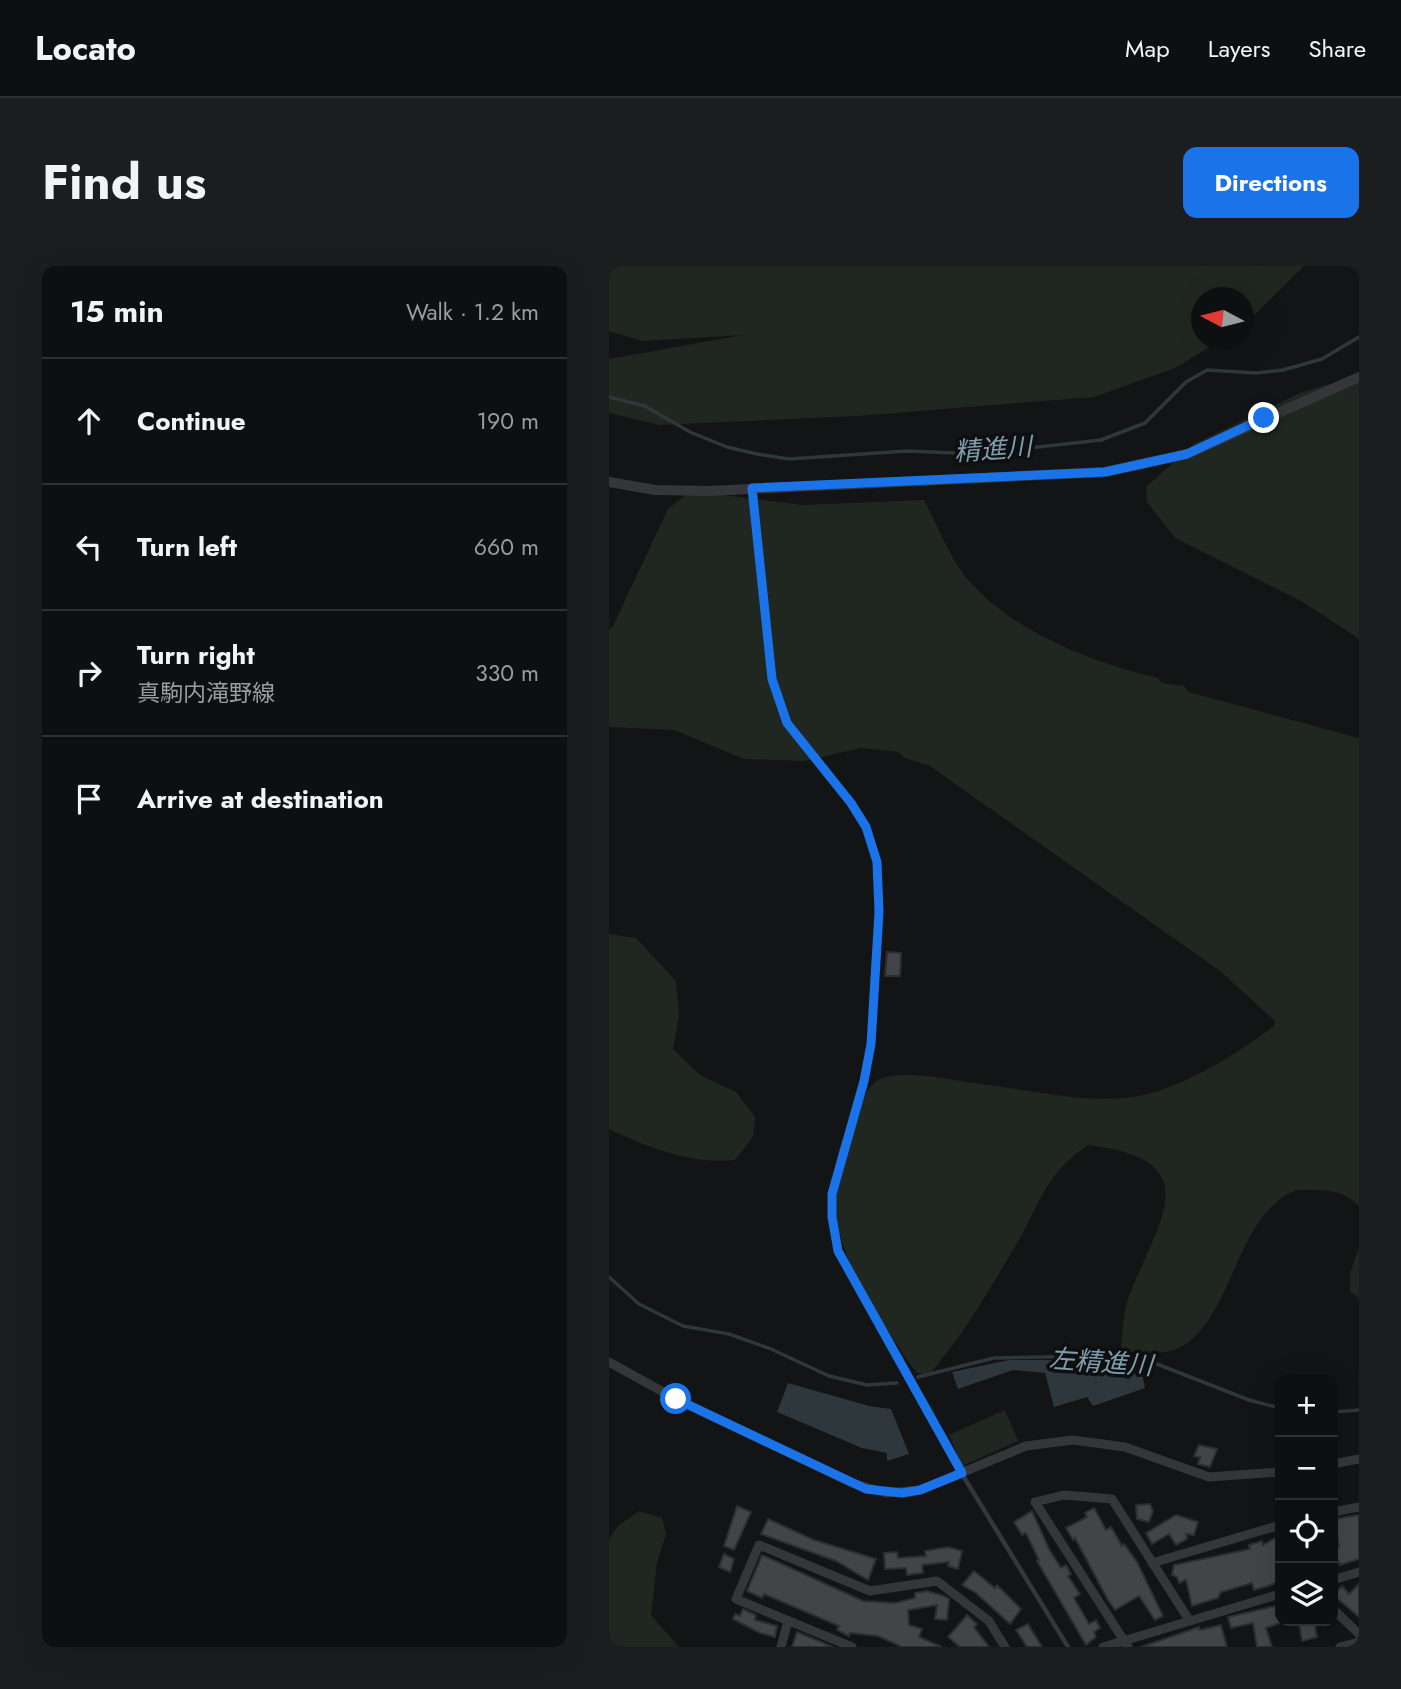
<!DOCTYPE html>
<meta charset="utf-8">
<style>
body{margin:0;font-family:Jost,"Noto Sans JP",sans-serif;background:#1c1d1e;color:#f1f3f6}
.controls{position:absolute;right:21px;bottom:21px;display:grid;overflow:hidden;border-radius:14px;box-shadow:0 7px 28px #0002}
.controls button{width:63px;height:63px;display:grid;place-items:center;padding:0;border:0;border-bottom:2px solid #2e2f30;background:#0e0f10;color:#f1f3f6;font:35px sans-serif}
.compass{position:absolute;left:582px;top:21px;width:63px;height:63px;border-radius:50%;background:#0e0f10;box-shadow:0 7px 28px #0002;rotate:277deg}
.stop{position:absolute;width:21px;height:21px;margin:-16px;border:5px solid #1a73e8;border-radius:50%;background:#fff}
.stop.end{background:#1a73e8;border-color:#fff;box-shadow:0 2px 7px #0008}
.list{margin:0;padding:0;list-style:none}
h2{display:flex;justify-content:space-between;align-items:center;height:91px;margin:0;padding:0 28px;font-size:30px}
h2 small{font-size:23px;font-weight:400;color:#9b9c9f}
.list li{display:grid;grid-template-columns:46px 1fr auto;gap:21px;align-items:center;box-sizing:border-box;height:126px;padding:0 28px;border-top:2px solid #2e2f30}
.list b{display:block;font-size:26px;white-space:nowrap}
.list p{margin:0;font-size:23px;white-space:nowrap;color:#9b9c9f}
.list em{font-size:23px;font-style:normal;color:#9b9c9f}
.icon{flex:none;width:38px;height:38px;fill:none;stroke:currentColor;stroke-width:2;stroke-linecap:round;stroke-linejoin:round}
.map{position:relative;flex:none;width:750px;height:1381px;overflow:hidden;border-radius:14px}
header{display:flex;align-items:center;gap:42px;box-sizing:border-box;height:98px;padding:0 35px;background:#0e0f10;border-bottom:2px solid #2e2f30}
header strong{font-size:33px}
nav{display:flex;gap:38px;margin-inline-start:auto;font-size:24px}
.intro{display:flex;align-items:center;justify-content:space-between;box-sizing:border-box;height:168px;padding:0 42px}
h1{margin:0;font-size:49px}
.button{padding:18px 32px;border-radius:14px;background:#1a73e8;color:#fff;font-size:24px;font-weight:700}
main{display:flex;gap:42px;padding:0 42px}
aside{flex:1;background:#0e0f10;border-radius:14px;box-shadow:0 7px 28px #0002}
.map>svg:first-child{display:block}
.green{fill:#202720}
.water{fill:#2e373c}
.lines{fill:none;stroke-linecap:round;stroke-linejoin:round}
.stream{stroke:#2e373c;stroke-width:3.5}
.building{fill:#424448;stroke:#2e2e31;stroke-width:2}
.path{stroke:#3b3d40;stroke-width:2;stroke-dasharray:3.5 5;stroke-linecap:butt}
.service{stroke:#35363a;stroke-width:4.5}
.minor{stroke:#35363a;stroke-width:9}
.tertiary{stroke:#35363a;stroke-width:10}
.route{stroke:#1a73e8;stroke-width:9}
.labels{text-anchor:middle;stroke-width:7;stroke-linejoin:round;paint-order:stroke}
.water-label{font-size:26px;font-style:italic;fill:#809dac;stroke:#0e0f10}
</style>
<header>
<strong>Locato</strong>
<nav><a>Map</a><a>Layers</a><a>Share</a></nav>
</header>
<div class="intro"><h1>Find us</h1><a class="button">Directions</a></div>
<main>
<aside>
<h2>15 min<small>Walk · 1.2 km</small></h2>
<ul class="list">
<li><svg class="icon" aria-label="ahead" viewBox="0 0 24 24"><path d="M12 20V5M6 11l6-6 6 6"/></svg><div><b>Continue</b></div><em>190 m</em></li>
<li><svg class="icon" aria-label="left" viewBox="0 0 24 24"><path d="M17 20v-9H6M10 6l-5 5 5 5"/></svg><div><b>Turn left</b></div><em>660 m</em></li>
<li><svg class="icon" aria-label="right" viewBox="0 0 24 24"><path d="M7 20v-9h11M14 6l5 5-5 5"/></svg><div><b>Turn right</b><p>真駒内滝野線</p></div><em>330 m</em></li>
<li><svg class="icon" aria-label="arrive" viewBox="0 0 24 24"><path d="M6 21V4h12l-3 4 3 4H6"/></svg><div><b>Arrive at destination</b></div></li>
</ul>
</aside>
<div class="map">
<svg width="750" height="1381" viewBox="0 0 750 1381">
<rect width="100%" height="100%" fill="#131415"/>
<path class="green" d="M0,0H695L635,59L634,32H592V74H612L566,102L485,131L248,150L51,159L0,147V93L134,69L33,75L0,65Z
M750,110V373L694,336L566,272L538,236L537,221L585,178L693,126Z
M82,225L193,239L315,234C326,255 335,277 347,297C385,359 481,396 549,412L553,417L575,420L580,426L750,472V940C737,927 724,924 706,924C700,924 690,923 685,925C618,953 623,1090 543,1087C530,1087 522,1087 512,1081C514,1065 514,1047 519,1033C547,957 604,894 479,879C437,908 434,931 411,972C383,1020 355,1068 319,1110L307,1106C253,1030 190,939 247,846C254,834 261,814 277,811C306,805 342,814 371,818C417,823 467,836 514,832C566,828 623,791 665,760L666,755L611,705L321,500L296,492L289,486L252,482L195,495L135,493L65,464L0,461V363L4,360L59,243Z
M0,668L27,672L67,715L70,750L64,783L91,809L127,826L146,851L144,871L126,894C84,899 37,881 0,863Z
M750,982V1032L741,1026V1007Z
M396,1144L409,1175L353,1200L340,1169Z
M30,1245L53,1252L57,1268L48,1297L42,1349L70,1381H0V1273L9,1260Z"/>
<path class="water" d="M400,1094H443L468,1101L532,1103L536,1122L484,1140L478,1131L445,1141L436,1107L404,1104L349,1123L343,1106Z
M179,1117L260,1140L282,1143L300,1188L278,1195V1187L253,1182L168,1146Z"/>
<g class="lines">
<path class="stream" d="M0,131L36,140L81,166L118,181L148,188L180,193L298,185L368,188L492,174L536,157L577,116L598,104L647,107L674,104L713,93L750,71
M0,1011L30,1038L74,1060L120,1068L162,1083L220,1110L258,1119L288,1117
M309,1111L385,1092L485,1090L548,1098L640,1134L671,1142
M724,1146L750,1144"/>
</g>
<path class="building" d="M278,686L292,687L291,710H276Z
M590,1179L608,1183L601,1201L589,1198L591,1191L585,1190Z
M541,1238L544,1245L540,1256L528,1253L527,1239Z
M128,1240L142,1246L125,1284L115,1280Z
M485,1242L497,1264L502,1261L513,1280L515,1278L528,1296L554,1350L546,1354L530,1330L506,1344L499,1334L466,1272L464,1274L457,1262L478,1251L476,1247Z
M423,1245L440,1283L452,1302L457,1299L462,1308L459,1310L471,1328L465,1332L480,1358L487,1354L491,1362L485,1366L487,1371L477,1379L428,1295L430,1294L417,1267L413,1269L405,1256Z
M567,1249L589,1256L585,1269L577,1268L578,1273L567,1279L560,1268L543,1278L537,1267Z
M750,1249V1293L731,1299L724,1283L730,1281L725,1253Z
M159,1253L205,1274L267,1293L259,1314L227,1295L152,1268Z
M671,1269V1315L659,1320L645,1324L643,1317L612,1326L609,1332L583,1340L577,1314L570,1317L568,1311L563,1309L565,1299L641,1283L640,1279L653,1275L654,1279Z
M339,1281L353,1285L349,1303L339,1300L340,1296L313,1299L314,1307L298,1309L297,1302L276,1303L275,1287L288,1286L289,1292L317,1290L316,1285Z
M115,1288L125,1293L121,1306L110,1301Z
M153,1289L254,1335L286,1337L306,1332V1327L318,1325L335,1330L340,1333L338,1354L326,1353L328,1339L299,1344L300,1359L313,1363L310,1371L333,1381H293L269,1370L241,1367L240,1370L228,1364L230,1360L155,1328L153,1332L138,1325Z
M365,1305L386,1322L388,1319L412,1343L401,1358L367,1327L353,1319Z
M750,1318V1351L724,1329L733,1320L740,1328Z
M671,1339V1357L657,1362L663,1381H648L644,1357L622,1362L619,1351Z
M134,1343L147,1349L146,1354L168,1360L166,1371L151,1367L124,1353L126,1348L131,1350Z
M358,1349L368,1358L365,1361L380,1381H351L339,1371Z
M705,1355L708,1371L693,1375L690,1357Z
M419,1358L433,1381H418L407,1364Z
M612,1359L618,1381H532L590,1361L591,1364Z
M188,1366L224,1381H183Z"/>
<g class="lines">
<path class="path" d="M145,235L157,379L163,413L178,457L242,537L257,561L268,596L270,646L262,778L255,815L223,928V951L229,985L347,1197"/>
<path class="service" d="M353,1208L459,1381"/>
<path class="minor" d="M0,1096L67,1133L243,1217L277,1227L311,1224L417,1180L464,1174L516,1181L600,1211L671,1206
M724,1198L750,1193
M724,1246L750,1241
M543,1297L671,1259
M724,1314L750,1306
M724,1343L750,1368
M172,1381L179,1355
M243,1381L127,1333L150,1279L261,1325L328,1315L380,1355L396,1381
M494,1381L671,1328
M519,1381L426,1236L455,1229L503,1233L580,1354
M731,1381L750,1376"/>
<path class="tertiary" d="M0,216L46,224L100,225L496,206L578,188L750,111"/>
</g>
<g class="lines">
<path class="route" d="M67,1133L257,1223L293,1227L311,1224L353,1207L229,985L223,951V928L255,815L262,778L270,646L268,596L257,561L242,537L178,457L163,413L143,222L496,206L578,188L655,152"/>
</g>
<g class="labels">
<g class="water-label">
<text transform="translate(384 183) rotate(-4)" y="9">精進川</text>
<text transform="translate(492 1096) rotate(4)" y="9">左精進川</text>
</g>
</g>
</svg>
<div class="controls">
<button>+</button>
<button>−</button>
<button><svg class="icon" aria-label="locate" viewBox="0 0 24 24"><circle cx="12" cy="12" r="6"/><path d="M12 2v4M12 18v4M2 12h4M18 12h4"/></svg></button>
<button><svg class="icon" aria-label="layers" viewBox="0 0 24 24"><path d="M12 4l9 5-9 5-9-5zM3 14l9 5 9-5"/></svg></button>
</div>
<svg class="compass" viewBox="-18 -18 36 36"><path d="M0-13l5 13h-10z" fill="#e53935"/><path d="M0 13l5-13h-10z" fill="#9b9c9f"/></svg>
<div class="stop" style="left:67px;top:1133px"></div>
<div class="stop end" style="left:655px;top:152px"></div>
</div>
</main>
